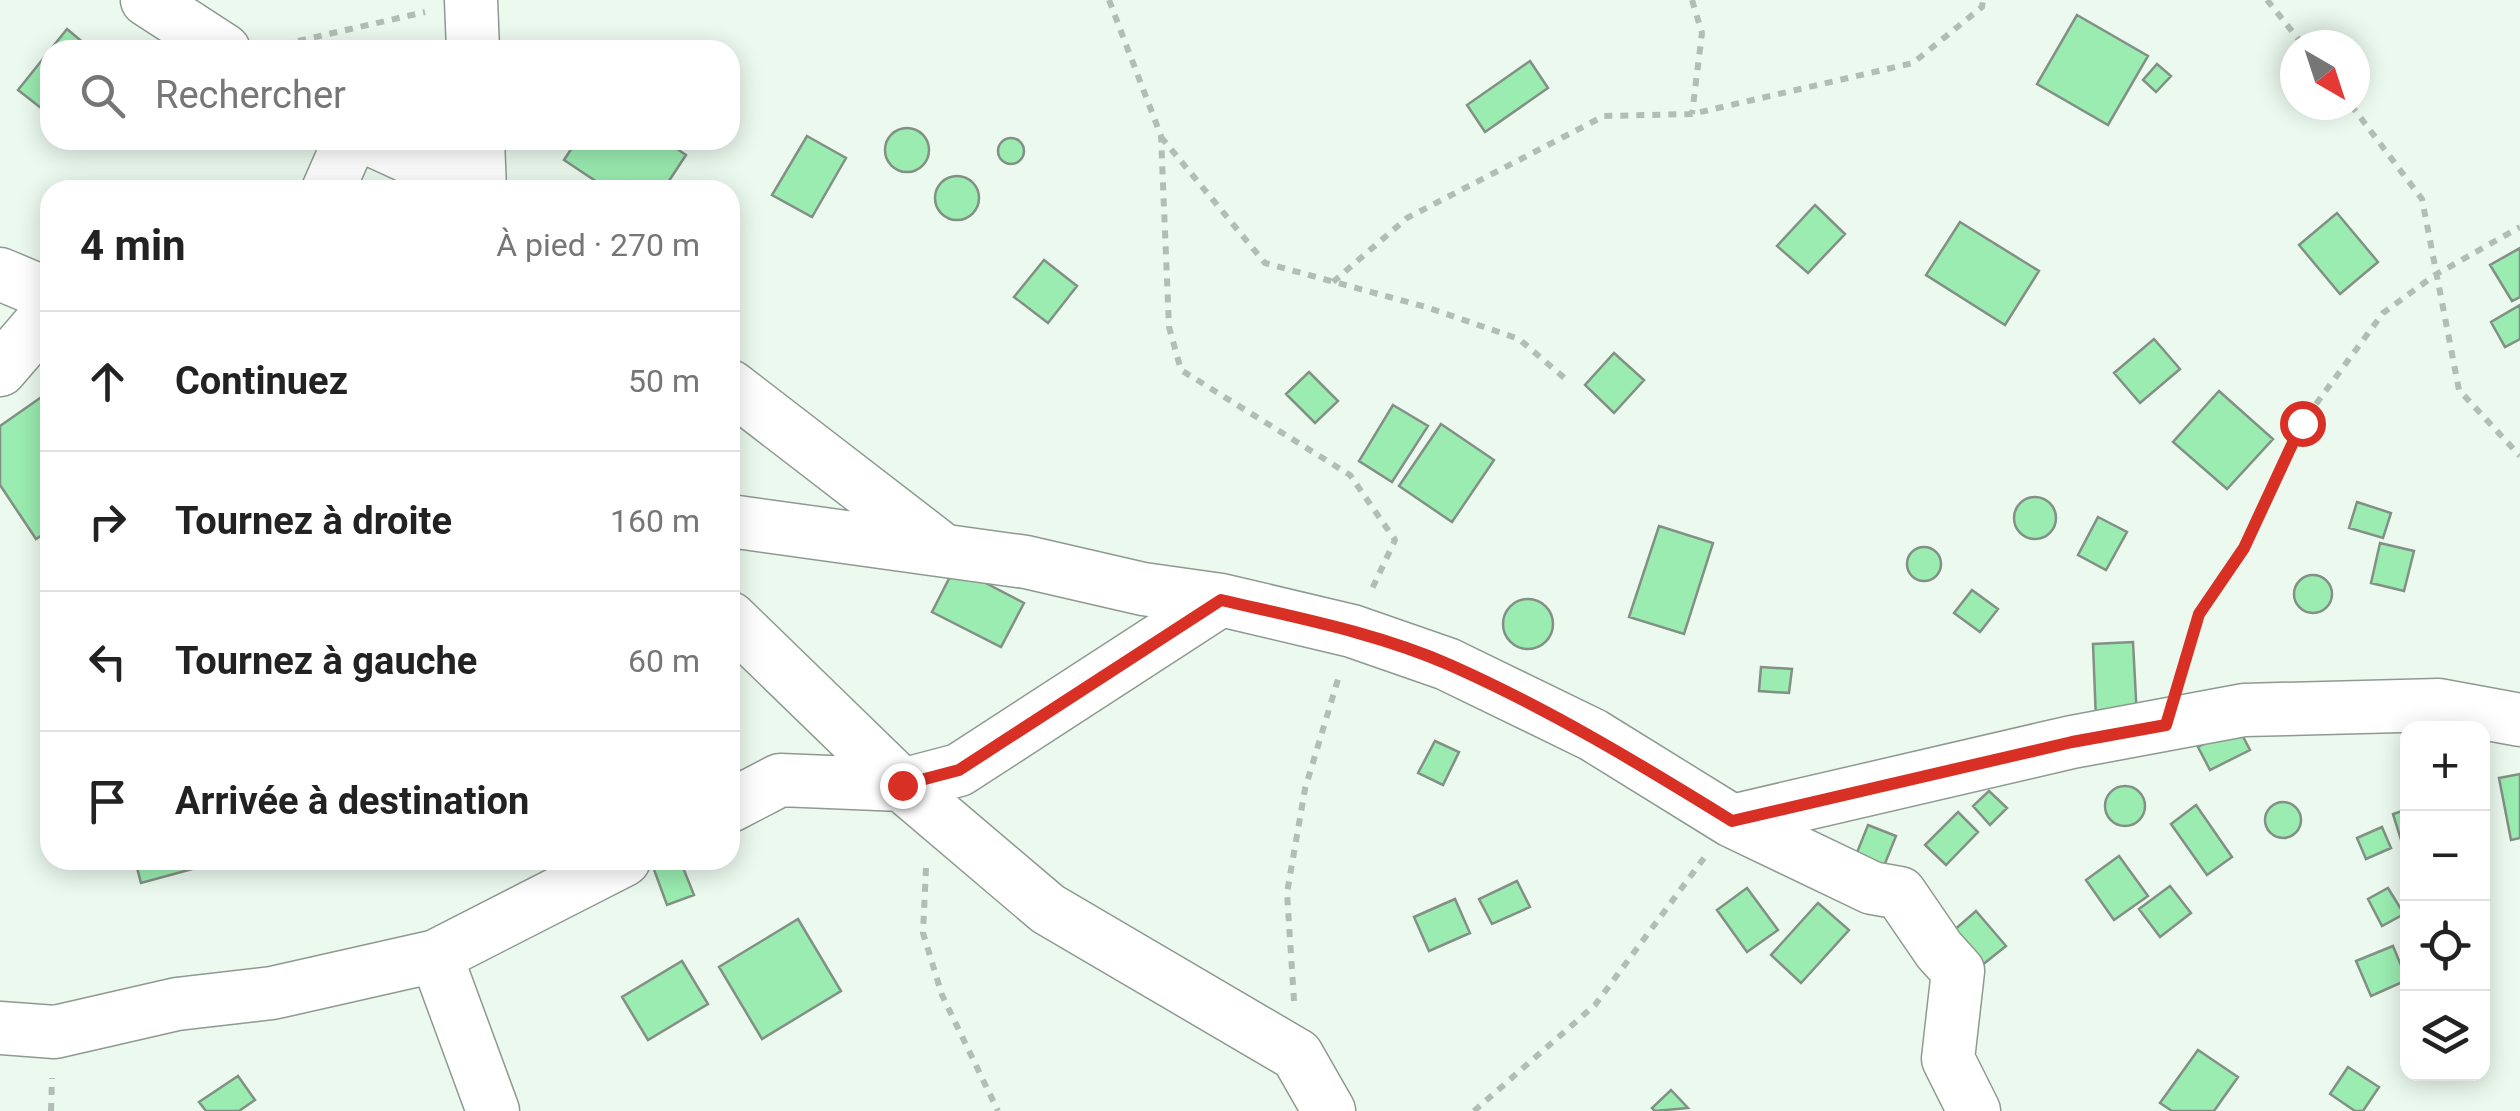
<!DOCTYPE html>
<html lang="fr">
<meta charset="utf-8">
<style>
body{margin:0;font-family:Roboto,sans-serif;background:#f6f6f6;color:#222}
.controls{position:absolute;right:30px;bottom:30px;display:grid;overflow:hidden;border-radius:20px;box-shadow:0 5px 25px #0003}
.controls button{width:90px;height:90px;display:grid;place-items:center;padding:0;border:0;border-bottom:2px solid #e0e0e0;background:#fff;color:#222;font:50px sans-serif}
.compass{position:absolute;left:2280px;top:30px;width:90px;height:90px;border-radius:50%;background:#fff;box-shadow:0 5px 25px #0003;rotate:141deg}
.stop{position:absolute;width:30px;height:30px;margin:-22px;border:8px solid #d93025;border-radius:50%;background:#fff}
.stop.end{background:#d93025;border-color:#fff;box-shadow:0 2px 10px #0008}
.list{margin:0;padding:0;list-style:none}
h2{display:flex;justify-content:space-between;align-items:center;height:130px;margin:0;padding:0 40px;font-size:42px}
h2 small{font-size:32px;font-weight:400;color:#767676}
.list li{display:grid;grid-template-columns:65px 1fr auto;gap:30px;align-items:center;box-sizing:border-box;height:140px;padding:0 40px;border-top:2px solid #e0e0e0}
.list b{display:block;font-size:38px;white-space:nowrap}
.list em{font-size:32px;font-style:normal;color:#767676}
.icon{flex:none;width:55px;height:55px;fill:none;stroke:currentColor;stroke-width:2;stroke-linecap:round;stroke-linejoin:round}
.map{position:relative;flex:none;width:2520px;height:1111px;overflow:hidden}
.search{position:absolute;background:#fff;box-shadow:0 5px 25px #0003;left:40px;top:40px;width:700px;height:110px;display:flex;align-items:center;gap:25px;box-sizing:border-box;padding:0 35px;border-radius:30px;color:#767676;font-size:38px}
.panel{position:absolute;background:#fff;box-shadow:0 5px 25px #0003;left:40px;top:180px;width:700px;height:690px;border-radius:30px}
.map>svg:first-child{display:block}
.building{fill:#9aecb0;stroke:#839086;stroke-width:2.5}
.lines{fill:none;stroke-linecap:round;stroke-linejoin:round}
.minor-casing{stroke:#8e9a90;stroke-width:55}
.path{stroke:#b2beb5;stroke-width:6;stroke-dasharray:8 8;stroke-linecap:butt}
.minor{stroke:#fff;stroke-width:52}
.route{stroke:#d93025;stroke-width:12}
</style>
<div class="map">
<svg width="2520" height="1111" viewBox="0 0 2520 1111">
<rect width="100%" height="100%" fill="#ebf9ee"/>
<path class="building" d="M2077,15L2148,56L2108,125L2037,84Z
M67,29L92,50H50V115L18,90Z
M1530,61L1548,88L1485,132L1467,105Z
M2157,64L2171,76L2156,92L2143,80Z
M885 150a22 22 0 1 1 44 0a22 22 0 1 1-44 0Z
M807,136L846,158L812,217L772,195Z
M998 151a13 13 0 1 1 26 0a13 13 0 1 1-26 0Z
M577,140H664L686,155L663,190H640L627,181L621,190H609L564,160Z
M935 198a22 22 0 1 1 44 0a22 22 0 1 1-44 0Z
M1815,205L1845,234L1808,273L1777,246Z
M2337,213L2378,262L2340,294L2299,245Z
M1960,222L2039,271L2005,325L1926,275Z
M2520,248V297L2512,301L2490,265Z
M1044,260L1077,286L1048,323L1014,297Z
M2520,305V339L2505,347L2491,322Z
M2154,339L2180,369L2140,403L2114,373Z
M1614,353L1644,380L1614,413L1585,385Z
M1309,372L1338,401L1315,423L1286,394Z
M2219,391L2273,439L2227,489L2173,442Z
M43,396L50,406V530L36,539L0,485V426Z
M1393,405L1428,426L1392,482L1359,461Z
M1441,424L1494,460L1452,522L1399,486Z
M2014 518a21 21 0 1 1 42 0a21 21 0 1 1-42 0Z
M2357,502L2391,513L2383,538L2349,528Z
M2098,517L2127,532L2106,570L2078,555Z
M1659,526L1713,543L1684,634L1629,617Z
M2380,543L2414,551L2404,591L2371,583Z
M1907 564a17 17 0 1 1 34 0a17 17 0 1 1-34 0Z
M955,567L1024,603L1001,647L932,612Z
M2294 594a19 19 0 1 1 38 0a19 19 0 1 1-38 0Z
M1972,590L1998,609L1980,632L1954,613Z
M1503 624a25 25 0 1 1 50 0a25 25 0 1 1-50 0Z
M2133,642L2137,718L2096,721L2093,644Z
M1761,667L1792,669L1789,693L1759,691Z
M2238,727L2250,750L2210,770L2198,747Z
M1435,741L1459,752L1443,785L1418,773Z
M2520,774V838L2511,840L2499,778Z
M2105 806a20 20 0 1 1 40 0a20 20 0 1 1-40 0Z
M1989,791L2007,808L1990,825L1973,806Z
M2265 820a18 18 0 1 1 36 0a18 18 0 1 1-36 0Z
M2196,805L2232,857L2207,875L2171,824Z
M2408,809V859H2407L2393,814Z
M1958,812L1978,832L1946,865L1925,845Z
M1868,825L1896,836L1884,866L1856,855Z
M2382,827L2391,848L2366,859L2357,838Z
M2119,856L2148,896L2114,920L2086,880Z
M135,860H218V862L141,883Z
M671,860H680L694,895L667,905L653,867Z
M1517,881L1530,907L1492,924L1479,899Z
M2170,886L2191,913L2160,937L2139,909Z
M1747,888L1778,930L1747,952L1717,910Z
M2388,888L2404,914L2382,926L2368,899Z
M1455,899L1470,933L1429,951L1414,917Z
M1818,903L1849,930L1801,983L1771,955Z
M1976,911L2006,946L1981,966L1952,932Z
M798,919L841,991L762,1039L719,967Z
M2393,946L2407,980L2371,996L2356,961Z
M682,961L708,1004L648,1040L622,997Z
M2198,1050L2238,1077L2214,1111H2172L2160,1103Z
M2348,1067L2379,1087L2363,1111H2355L2330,1094Z
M238,1076L255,1100L239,1111H206L199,1102Z
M1671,1090L1688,1108L1655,1111L1652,1108Z"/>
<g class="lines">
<g class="minor-casing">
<path id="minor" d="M147,0L224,50
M471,0L473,50
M372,140L481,190
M478,140L480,190
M328,190L350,140
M0,274L50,295
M0,370L50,312
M730,386L939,547
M730,521L1026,562L1143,589L1221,600L1352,631L1447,664L1593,735L1732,821L1872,888L1900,893L1939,950L1958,971L1948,1059L1974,1111
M730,618L902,785L959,770L1221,600
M730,806L780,780L902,785L1048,909L1297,1055L1329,1111
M1732,821L2072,742L2244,710L2439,705L2520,720
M436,956L493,1111
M0,1028L55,1032L177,1004L272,993L436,956L624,860"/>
</g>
<path class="path" d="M1109,0L1161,136L1169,327L1181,370L1350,475L1395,540L1372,589
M1692,0L1702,33L1692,114
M2267,0L2303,45
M267,48L425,12
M2351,105L2422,199L2459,390L2520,456
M1161,137L1265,263L1426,307L1519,339L1568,381
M1333,282L1407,218L1604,116L1692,114L1913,63L1982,7L1983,0
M2181,674L2199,614L2244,548L2302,423L2383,313L2435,275L2520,227
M926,868L923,933L942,995L998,1111
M1294,1001L1287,893L1305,789L1339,676
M51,1111L52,1078
M1474,1111L1595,1005L1704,858"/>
<use href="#minor" class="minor"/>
</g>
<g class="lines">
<path class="route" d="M902,785L959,770L1221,600C1298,618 1377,633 1450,665C1549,709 1640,764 1732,821L2072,742L2166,725L2199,614L2244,548L2302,423"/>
</g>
</svg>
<div class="controls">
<button>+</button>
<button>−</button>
<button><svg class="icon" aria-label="locate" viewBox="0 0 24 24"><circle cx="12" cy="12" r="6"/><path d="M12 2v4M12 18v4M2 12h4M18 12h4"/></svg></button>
<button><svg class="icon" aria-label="layers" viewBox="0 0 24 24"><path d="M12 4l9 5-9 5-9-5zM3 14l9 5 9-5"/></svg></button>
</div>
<svg class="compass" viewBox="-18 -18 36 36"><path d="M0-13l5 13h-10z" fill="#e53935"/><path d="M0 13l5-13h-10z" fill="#767676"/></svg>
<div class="stop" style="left:2302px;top:423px"></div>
<div class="stop end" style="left:902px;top:785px"></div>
<div class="search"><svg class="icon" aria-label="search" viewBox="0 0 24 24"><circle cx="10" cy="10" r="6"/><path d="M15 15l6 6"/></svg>Rechercher</div>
<section class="panel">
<h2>4 min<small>À pied · 270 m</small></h2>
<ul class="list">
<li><svg class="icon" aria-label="ahead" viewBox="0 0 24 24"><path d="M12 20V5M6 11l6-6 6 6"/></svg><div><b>Continuez</b></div><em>50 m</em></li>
<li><svg class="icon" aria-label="right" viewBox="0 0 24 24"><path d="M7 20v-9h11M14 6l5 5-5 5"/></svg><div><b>Tournez à droite</b></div><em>160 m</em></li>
<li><svg class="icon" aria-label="left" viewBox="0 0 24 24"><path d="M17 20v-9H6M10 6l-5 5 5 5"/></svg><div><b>Tournez à gauche</b></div><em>60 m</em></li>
<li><svg class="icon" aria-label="arrive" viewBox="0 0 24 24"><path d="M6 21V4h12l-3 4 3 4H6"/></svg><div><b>Arrivée à destination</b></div></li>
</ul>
</section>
</div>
